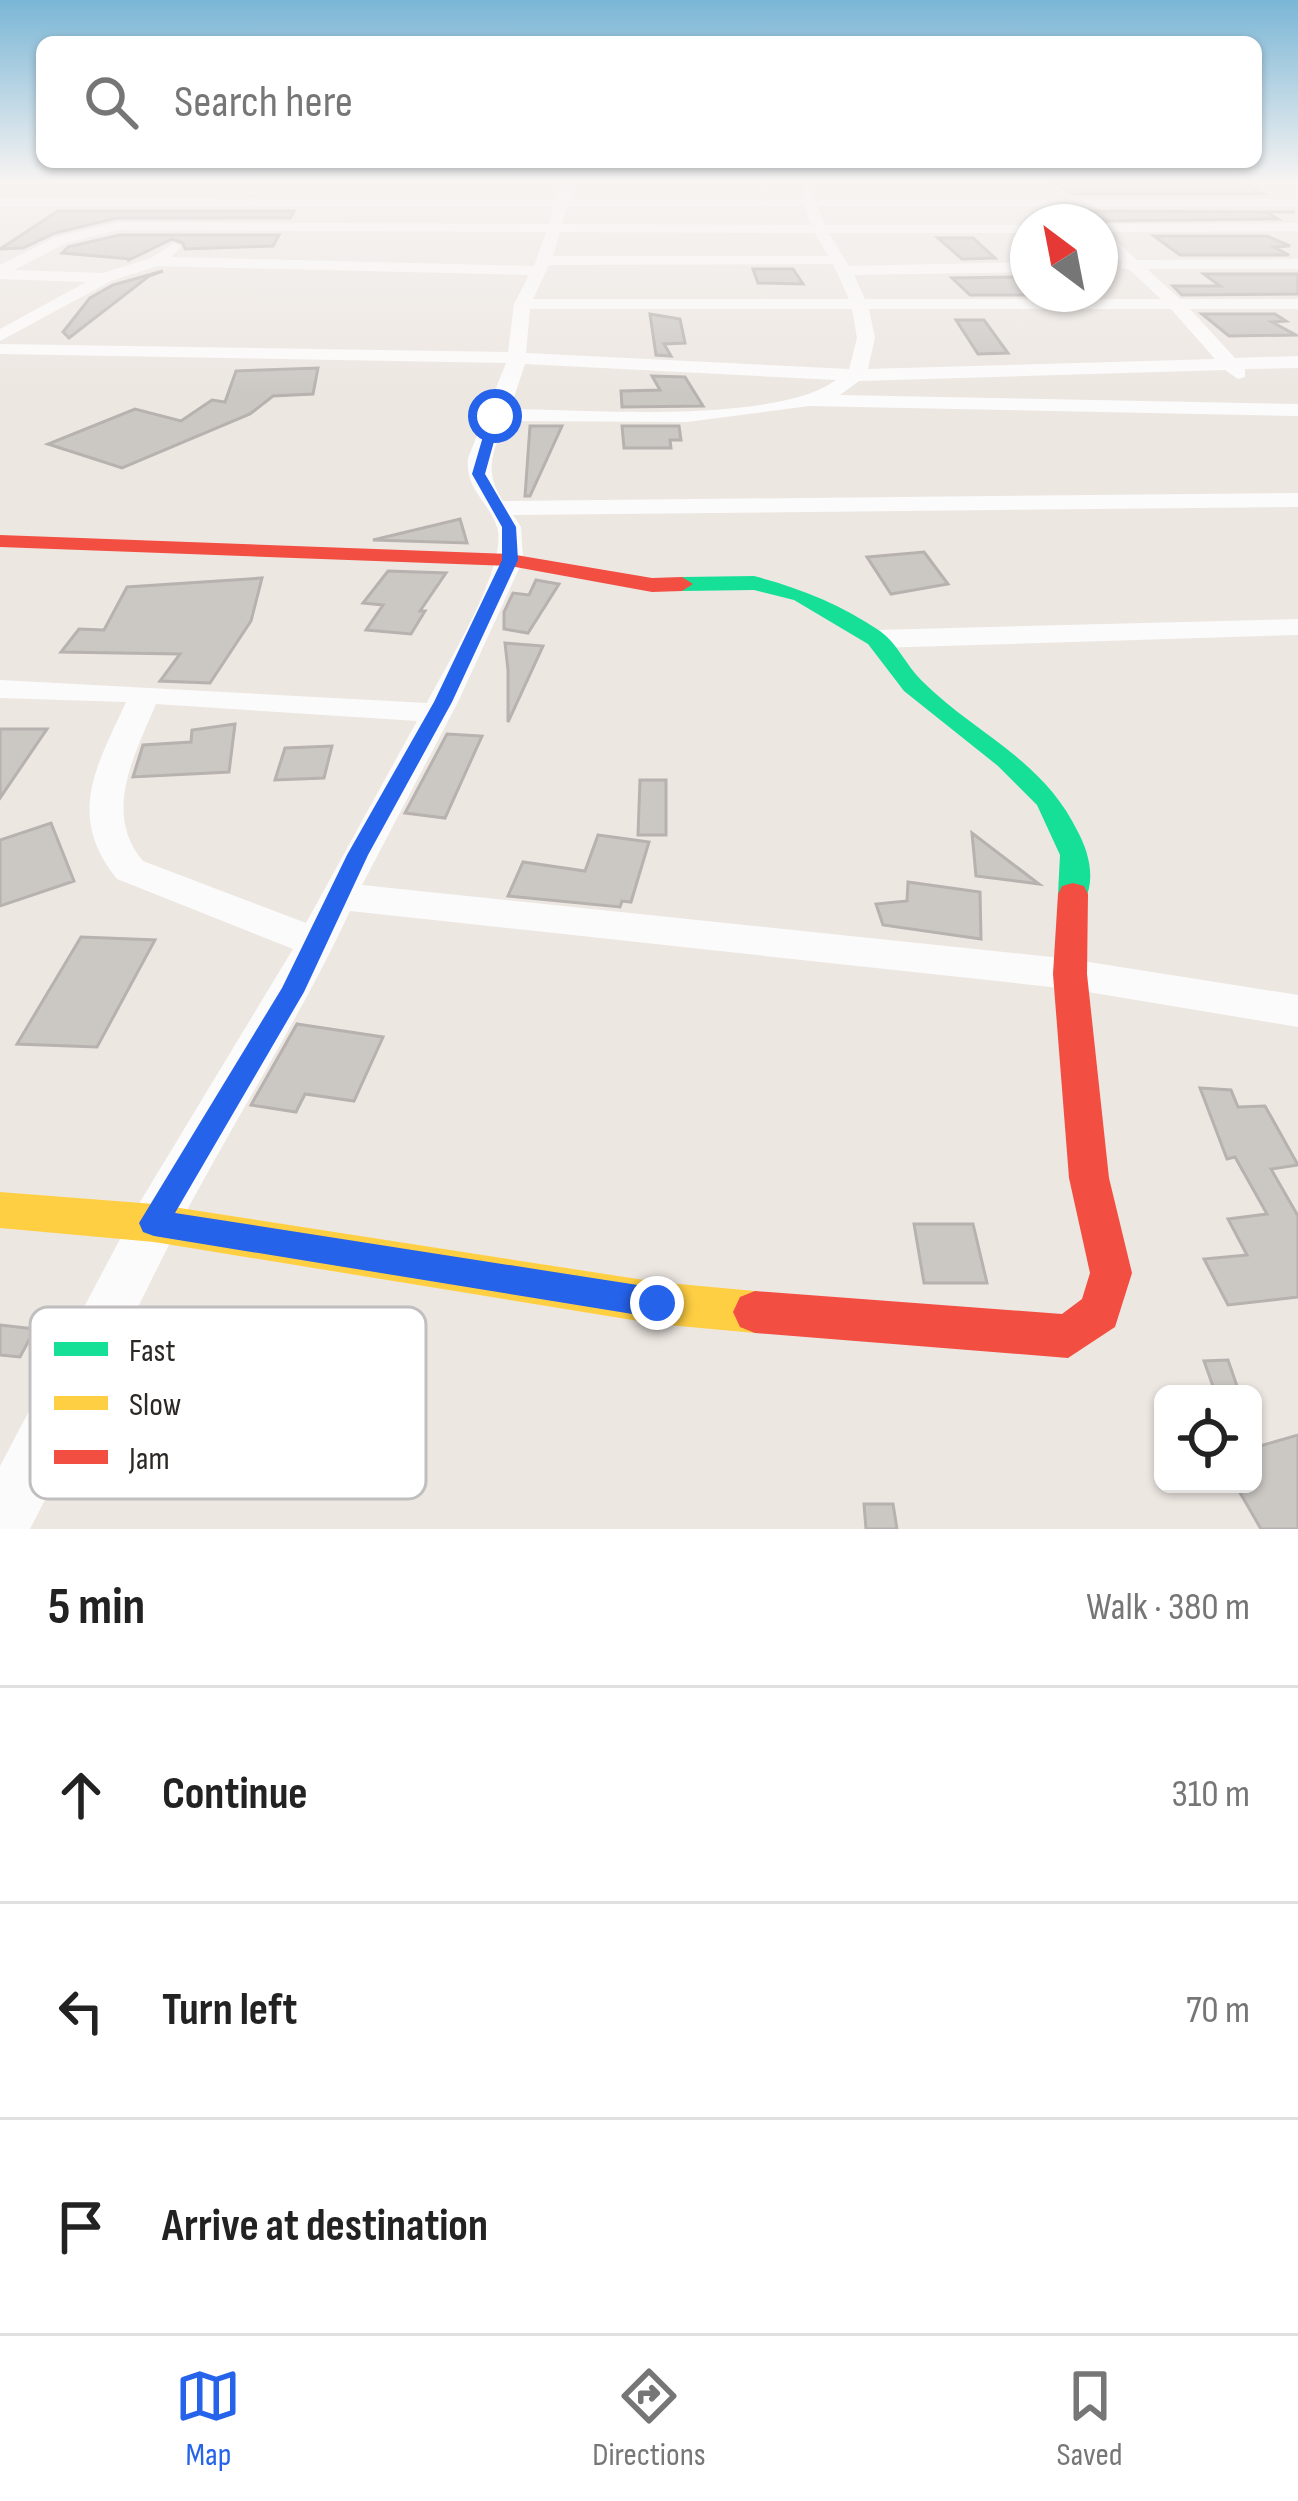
<!DOCTYPE html>
<meta charset="utf-8">
<style>
body{margin:0;font-family:"Sofia Sans Condensed",sans-serif;background:#f2f2f2;color:#222}
.controls{position:absolute;right:36px;bottom:36px;display:grid;overflow:hidden;border-radius:18px;box-shadow:0 3px 9px #0004}
.controls button{width:108px;height:108px;display:grid;place-items:center;padding:0;border:0;border-bottom:3px solid #e0e0e0;background:#fff;color:#222;font:60px sans-serif}
.compass{position:absolute;left:1010px;top:204px;width:108px;height:108px;border-radius:50%;background:#fff;box-shadow:0 3px 9px #0004;rotate:328deg}
.stop{position:absolute;width:36px;height:36px;margin:-27px;border:9px solid #2563eb;border-radius:50%;background:#fff}
.stop.end{background:#2563eb;border-color:#fff;box-shadow:0 3px 12px #0008}
.list{margin:0;padding:0;list-style:none}
h2{display:flex;justify-content:space-between;align-items:center;height:156px;margin:0;padding:0 48px;font-size:51px}
h2 small{font-size:39px;font-weight:400;color:#767676}
.list li{display:grid;grid-template-columns:78px 1fr auto;gap:36px;align-items:center;box-sizing:border-box;height:216px;padding:0 48px;border-top:3px solid #e0e0e0}
.list b{display:block;font-size:45px;white-space:nowrap}
.list em{font-size:39px;font-style:normal;color:#767676}
.icon{flex:none;width:66px;height:66px;fill:none;stroke:currentColor;stroke-width:2;stroke-linecap:round;stroke-linejoin:round}
.map{position:relative;flex:none;width:1298px;height:1529px;overflow:hidden}
.search{position:absolute;background:#fff;box-shadow:0 3px 9px #0004;left:36px;right:36px;top:36px;height:132px;display:flex;align-items:center;gap:30px;box-sizing:border-box;padding:0 42px;border-radius:18px;color:#767676;font-size:45px}
.sheet{height:804px;background:#fff}
nav{display:flex;justify-content:space-around;align-items:center;box-sizing:border-box;height:168px;border-top:3px solid #e0e0e0;background:#fff;font-size:33px;color:#767676}
nav a{display:grid;justify-items:center;gap:6px}
nav .on{color:#2563eb}
.map>svg:first-child{display:block}
.building{fill:#cbc7c3;stroke:#b7b2af;stroke-width:3}
.lines{fill:none;stroke-linecap:round;stroke-linejoin:round}
.street{fill:#fcfbfb;fill-rule:evenodd}
.fast{fill:#16e098;fill-rule:evenodd}
.slow{fill:#ffcf43;fill-rule:evenodd}
.jam{fill:#f24e42;fill-rule:evenodd}
.route{fill:#2563eb}
.key{fill:#fff;stroke:#c0bebe;stroke-width:3}
.key-label{font-size:33px;fill:#2c2825}
</style>
<div class="map">
<svg width="1298" height="1529" viewBox="0 0 1298 1529">
<rect width="100%" height="100%" fill="#ede7e2"/>
<path class="building" d="M1048,180H1239L1264,194H1074Z
M58,211H294L290,218H117L55,233L23,248L0,249Z
M1084,211L1294,212H1295H1266L1278,219L1097,221Z
M119,235H279L273,246L185,249L183,243L172,239L127,261L131,259L62,253L68,247Z
M1154,236H1267L1290,246L1274,247L1289,255H1180Z
M938,238H973L995,258L962,259Z
M753,269H793L803,284L758,283Z
M163,271L149,276L69,338L63,332L90,298L113,285Z
M1204,274H1298V294L1182,295L1173,286H1220Z
M1014,277L1033,295H970L952,278Z
M650,314L680,319L685,343L664,344L671,356L656,355Z
M1202,314H1275L1286,321L1272,322L1296,335L1229,336Z
M956,320H984L1008,353L978,354Z
M318,368L313,394L273,396L250,414L122,468L48,444L135,409L181,421L212,400L225,402L236,371Z
M652,376L685,377L703,406L622,407L621,391L660,390Z
M530,426H562L530,496H525Z
M622,426H679L681,440H670L671,448H624Z
M460,519L467,543L373,540Z
M924,552L948,584L891,594L867,557Z
M388,571L446,573L420,611H425L411,634L366,630L383,605L363,603Z
M262,578L251,621L210,683L160,681L180,654L61,652L79,629L104,630L127,587Z
M536,580L559,584L528,633L504,629V612L513,593L529,595Z
M505,643L543,646L508,722V670Z
M235,724L229,772L133,777L143,745L191,742L192,730Z
M0,729H47L0,798Z
M447,734L482,736L445,818L405,813Z
M332,746L324,778L275,780L285,748Z
M640,780H666V835H638Z
M51,823L74,881L0,906V840Z
M972,833L1039,884L976,876Z
M598,835L649,842L631,902L622,901L620,907L508,896L523,862L585,871Z
M908,882L980,892L981,939L883,925L876,904L907,901Z
M81,937L155,940L97,1047L17,1044Z
M297,1024L383,1037L354,1101L305,1094L296,1112L251,1105Z
M1200,1088L1231,1090L1238,1107L1265,1106L1298,1165L1271,1169L1298,1216V1297L1228,1305L1204,1259L1247,1255L1228,1219L1267,1214L1235,1157L1227,1159Z
M914,1224H973L987,1283H924Z
M0,1325L35,1329L20,1357L0,1355Z
M1228,1360L1238,1389H1214L1204,1361Z
M1298,1435V1529H1261L1235,1484H1253V1448Z
M864,1504H893L897,1529H866Z"/>
<g class="lines">
<path class="street" d="M563,180H575L570,199H802L805,180H817L814,199H1298V207L818,206L825,225H1028V233H829L849,266L1028,262V272L854,275L865,299H1161L1130,270L1121,268V262L1100,242V224L1298,223V231L1106,232L1137,260L1298,259V269H1147L1180,299H1298V309H1190L1235,358L1298,356V368L1245,369V377L1238,379L1225,370L859,381L840,395L1298,404V416L809,406L687,422L505,421C493,452 483,471 503,501L1298,493V507L513,515L521,527L523,560L458,702L362,885L1070,959L1298,995V1027L1070,989L350,911C297,1025 228,1129 171,1241C122,1336 80,1434 30,1529H0V1466L137,1207L293,949L117,879C66,815 96,768 126,702L0,698V680L427,703C446,666 509,565 497,527C488,500 465,490 468,458L506,363L0,354V344L508,352L514,304L529,275L157,266L111,281L0,341V329L86,282L0,279V265L56,237L118,222L549,224L554,206H0V198L557,199ZM567,206H804L811,225L562,224ZM118,230L546,232L534,266L171,257L181,247L174,243L151,258L103,273L14,270L66,243ZM560,232L815,233L828,256H553ZM833,264L849,299H533L549,265ZM530,309H852L857,338L849,369L526,353ZM869,309H1171L1215,359L868,369L875,338ZM525,364L836,380C777,424 587,410 510,409ZM156,704L417,721L306,923L143,861C102,813 135,754 156,704Z
M1298,619V635L876,648L862,639L876,630Z"/>
<path class="fast" d="M754,576C800,588 840,604 880,631C897,643 906,665 921,680C976,735 1042,758 1078,832C1089,853 1096,879 1084,902H1062L1058,894L1060,855L1037,805L998,766L904,691L868,644L794,600L754,590L682,591L671,584L682,577Z"/>
<path class="slow" d="M0,1192L154,1204L657,1282L755,1291L770,1297L777,1312L770,1327L755,1333L657,1324L154,1242L0,1228Z"/>
<path class="jam" d="M0,535L510,554L652,578L682,577L693,584L682,591L652,592L510,566L0,547Z
M1073,883L1084,886L1088,894L1087,974L1109,1178L1132,1273L1115,1327L1068,1358L755,1333L740,1327L733,1312L740,1297L755,1291L1062,1314L1082,1299L1090,1273L1069,1178L1053,974L1058,894L1062,886Z"/>
</g>
<linearGradient id="sky" x2="0" y2="1"><stop stop-color="#7ab6d6"/><stop offset="0.46" stop-color="#f7f4f2"/><stop offset="1" stop-color="#f7f4f2" stop-opacity="0"/></linearGradient>
<rect width="1298" height="394" fill="url(#sky)"/>
<path class="route" d="M495,412L501,416L485,474L516,527L518,560L452,702L368,855L304,992L175,1213L657,1288L668,1292L673,1303L668,1314L657,1318L154,1236L143,1232L139,1223L282,988L347,855L434,702L502,560V527L472,474L489,416Z"/>
<rect x="30" y="1307" width="396" height="192" rx="18" class="key"/>
<rect x="54" y="1342" width="54" height="14" fill="#16e098"/>
<rect x="54" y="1396" width="54" height="14" fill="#ffcf43"/>
<rect x="54" y="1450" width="54" height="14" fill="#f24e42"/>
<g class="key-label">
<text x="129" y="1361">Fast</text>
<text x="129" y="1415">Slow</text>
<text x="129" y="1469">Jam</text>
</g>
</svg>
<div class="controls">
<button><svg class="icon" aria-label="locate" viewBox="0 0 24 24"><circle cx="12" cy="12" r="6"/><path d="M12 2v4M12 18v4M2 12h4M18 12h4"/></svg></button>
</div>
<svg class="compass" viewBox="-18 -18 36 36"><path d="M0-13l5 13h-10z" fill="#e53935"/><path d="M0 13l5-13h-10z" fill="#767676"/></svg>
<div class="stop" style="left:495px;top:416px"></div>
<div class="stop end" style="left:657px;top:1303px"></div>
<div class="search"><svg class="icon" aria-label="search" viewBox="0 0 24 24"><circle cx="10" cy="10" r="6"/><path d="M15 15l6 6"/></svg>Search here</div>
</div>
<section class="sheet">
<h2>5 min<small>Walk · 380 m</small></h2>
<ul class="list">
<li><svg class="icon" aria-label="ahead" viewBox="0 0 24 24"><path d="M12 20V5M6 11l6-6 6 6"/></svg><div><b>Continue</b></div><em>310 m</em></li>
<li><svg class="icon" aria-label="left" viewBox="0 0 24 24"><path d="M17 20v-9H6M10 6l-5 5 5 5"/></svg><div><b>Turn left</b></div><em>70 m</em></li>
<li><svg class="icon" aria-label="arrive" viewBox="0 0 24 24"><path d="M6 21V4h12l-3 4 3 4H6"/></svg><div><b>Arrive at destination</b></div></li>
</ul>
</section>
<nav>
<a class="on"><svg class="icon" aria-label="map" viewBox="0 0 24 24"><path d="M3 6l6-2 6 2 6-2v14l-6 2-6-2-6 2zM9 4v14M15 6v14"/></svg>Map</a>
<a><svg class="icon" aria-label="directions" viewBox="0 0 24 24"><path d="M12 3l9 9-9 9-9-9zM9 14v-3h6M13 9l2 2-2 2"/></svg>Directions</a>
<a><svg class="icon" aria-label="saved" viewBox="0 0 24 24"><path d="M7 4h10v16l-5-4-5 4z"/></svg>Saved</a>
</nav>
